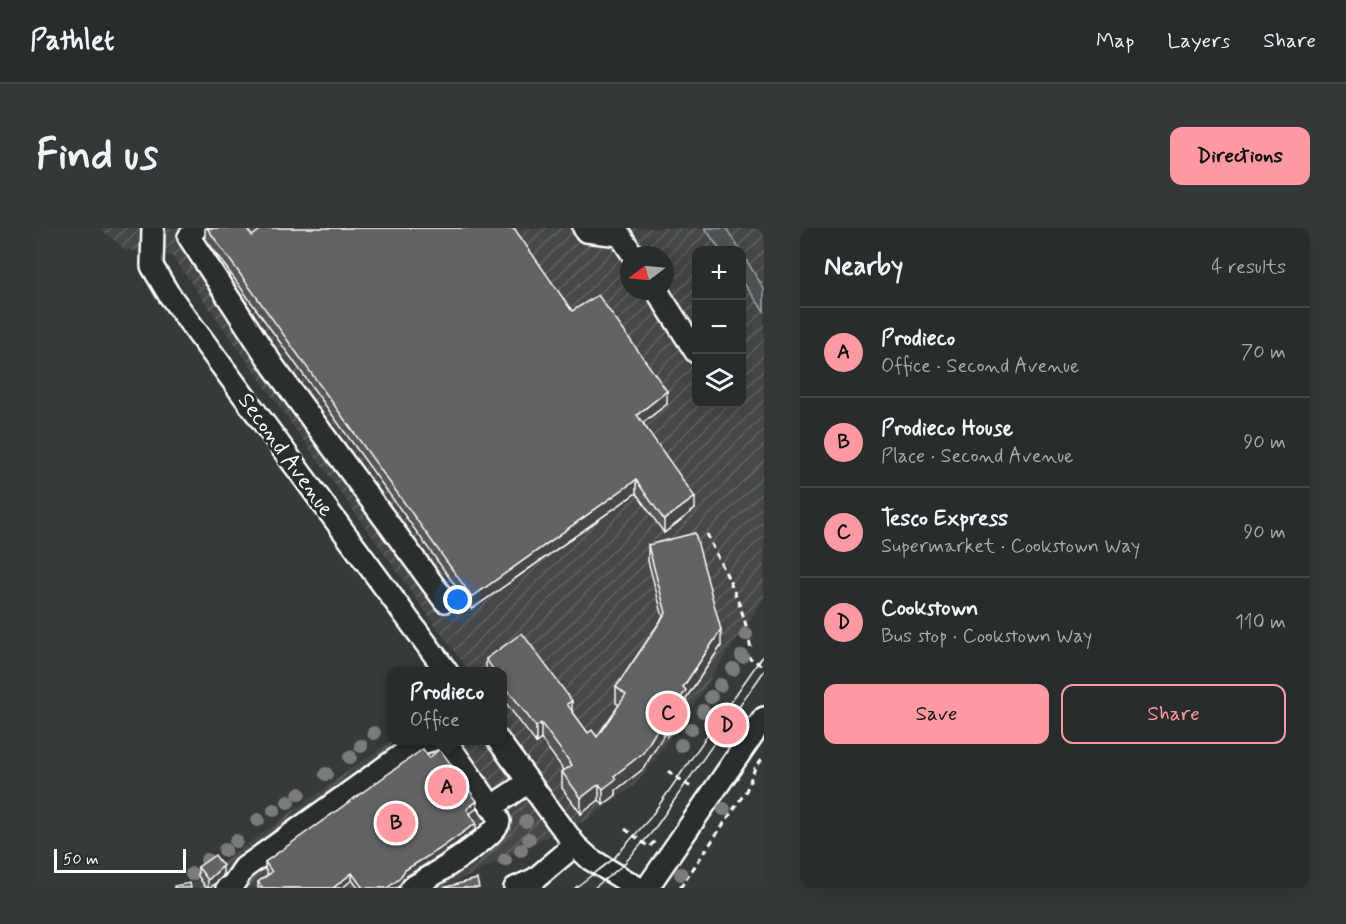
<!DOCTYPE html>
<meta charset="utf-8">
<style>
body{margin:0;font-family:Mynerve,sans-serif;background:#353838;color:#f1f3f6}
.controls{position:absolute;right:18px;top:18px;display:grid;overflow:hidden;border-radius:12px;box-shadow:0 6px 24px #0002}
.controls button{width:54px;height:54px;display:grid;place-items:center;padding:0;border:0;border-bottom:2px solid #454848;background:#292c2c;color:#f1f3f6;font:30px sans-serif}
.compass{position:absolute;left:584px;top:18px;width:54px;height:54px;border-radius:50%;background:#292c2c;box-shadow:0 6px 24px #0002;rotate:254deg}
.scale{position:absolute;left:18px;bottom:15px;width:132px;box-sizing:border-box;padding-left:6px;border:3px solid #fff;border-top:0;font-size:16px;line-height:21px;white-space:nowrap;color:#fff;-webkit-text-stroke:4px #2a2d2e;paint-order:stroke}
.you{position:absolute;left:422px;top:372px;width:21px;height:21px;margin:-15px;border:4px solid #fff;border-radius:50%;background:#1a73e8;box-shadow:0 0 0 9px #1a73e833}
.badge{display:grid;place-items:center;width:39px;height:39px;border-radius:50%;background:#ff9aa2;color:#111;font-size:20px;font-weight:700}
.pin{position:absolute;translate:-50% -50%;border:3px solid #fff;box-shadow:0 2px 6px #0006}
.popup{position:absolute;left:351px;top:439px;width:120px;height:78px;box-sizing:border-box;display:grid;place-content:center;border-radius:12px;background:#292c2c;filter:drop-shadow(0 2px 4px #0005);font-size:20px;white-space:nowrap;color:#a5a7a9}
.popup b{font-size:22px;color:#f1f3f6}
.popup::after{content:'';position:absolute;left:50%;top:100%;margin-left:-12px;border:12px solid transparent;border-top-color:#292c2c}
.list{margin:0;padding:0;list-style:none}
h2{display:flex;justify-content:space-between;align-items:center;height:78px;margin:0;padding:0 24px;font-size:26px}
h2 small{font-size:20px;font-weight:400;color:#a5a7a9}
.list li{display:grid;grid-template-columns:39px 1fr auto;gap:18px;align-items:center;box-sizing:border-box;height:90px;padding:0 24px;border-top:2px solid #454848}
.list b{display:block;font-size:22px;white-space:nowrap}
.list p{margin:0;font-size:20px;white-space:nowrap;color:#a5a7a9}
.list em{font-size:20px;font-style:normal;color:#a5a7a9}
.actions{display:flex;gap:12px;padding:18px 24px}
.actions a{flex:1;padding:14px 0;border:2px solid #ff9aa2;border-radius:12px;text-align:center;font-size:21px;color:#ff9aa2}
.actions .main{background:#ff9aa2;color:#111}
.icon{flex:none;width:33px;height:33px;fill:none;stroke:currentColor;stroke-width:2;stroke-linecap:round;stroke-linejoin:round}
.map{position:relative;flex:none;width:728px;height:660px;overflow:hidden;border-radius:12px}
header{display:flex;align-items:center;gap:36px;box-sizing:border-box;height:84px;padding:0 30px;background:#292c2c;border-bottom:2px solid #454848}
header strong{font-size:28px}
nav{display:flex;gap:33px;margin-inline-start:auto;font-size:21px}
.intro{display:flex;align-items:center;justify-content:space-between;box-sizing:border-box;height:144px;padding:0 36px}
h1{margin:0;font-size:42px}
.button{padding:15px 27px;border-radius:12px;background:#ff9aa2;color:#111;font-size:21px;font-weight:700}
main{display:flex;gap:36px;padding:0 36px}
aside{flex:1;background:#292c2c;border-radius:12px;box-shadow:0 6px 24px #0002}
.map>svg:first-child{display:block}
.industrial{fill:url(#industrial-furrows);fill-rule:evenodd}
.grass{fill:#505354;stroke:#a8a9aa;stroke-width:1.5}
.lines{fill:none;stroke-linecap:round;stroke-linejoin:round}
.minor-casing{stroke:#fff;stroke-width:26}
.path{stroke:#fff;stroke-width:3;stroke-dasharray:6 4.5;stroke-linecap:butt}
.minor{stroke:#2a2d2e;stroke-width:21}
.tram{stroke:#fff;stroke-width:1.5}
.tree{fill:#7a7c7c}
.wall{fill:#555657;stroke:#fff;stroke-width:1.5}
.shaded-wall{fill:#454647;stroke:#fff;stroke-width:1.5}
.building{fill:#636465;stroke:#fff;stroke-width:1.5}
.labels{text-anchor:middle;stroke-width:6;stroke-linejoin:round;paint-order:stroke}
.street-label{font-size:22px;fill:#fff;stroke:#2a2d2e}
</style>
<header>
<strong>Pathlet</strong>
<nav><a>Map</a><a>Layers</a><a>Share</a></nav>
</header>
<div class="intro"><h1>Find us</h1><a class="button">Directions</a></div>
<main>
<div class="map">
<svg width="728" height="660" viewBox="0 0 728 660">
<defs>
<pattern id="industrial-furrows" width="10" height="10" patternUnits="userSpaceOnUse" patternTransform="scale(1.5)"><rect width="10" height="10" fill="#444748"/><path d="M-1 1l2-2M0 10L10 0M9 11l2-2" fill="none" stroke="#606363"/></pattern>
</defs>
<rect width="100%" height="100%" fill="#373a3b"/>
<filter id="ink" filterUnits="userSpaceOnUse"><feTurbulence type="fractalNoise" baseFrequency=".0167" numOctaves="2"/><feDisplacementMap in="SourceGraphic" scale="12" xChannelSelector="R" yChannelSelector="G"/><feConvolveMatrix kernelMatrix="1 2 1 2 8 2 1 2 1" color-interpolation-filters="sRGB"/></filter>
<g filter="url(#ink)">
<path class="industrial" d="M64,0H728V370L647,492L610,544L597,558L553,591L506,611L425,652L403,660H151L355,512H466V444L432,443L136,28L89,22ZM660,22H706V176H660ZM593,27H629V63H593Z"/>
<path class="grass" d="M669,0H690L704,22H684Z
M706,25L728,61V83L706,53Z"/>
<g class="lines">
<g class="minor-casing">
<path id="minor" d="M117,0L116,38L132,65L411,444
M160,0L153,9L237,138L409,373
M548,0L550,3L584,7L597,27
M621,63L660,124
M462,512L539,617L554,631L602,660
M455,579L492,554
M191,660L196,658L208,640L381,516L396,512
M375,660C390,652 462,608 463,593C463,586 416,523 409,512
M479,660L499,651L539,617
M611,660L728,490"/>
</g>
<path class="path" d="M671,306C689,344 710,381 715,423
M711,428L728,439
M632,543L656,560
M589,601L613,619L619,613
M644,660L710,563L719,540L728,528"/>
<use href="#minor" class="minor"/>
<path class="tram" d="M539,660L578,630L614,590L728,426
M558,660L587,637L617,603L728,443"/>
</g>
<g class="tree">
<circle cx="710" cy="406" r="7"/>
<circle cx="706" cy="428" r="7"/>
<circle cx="697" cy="441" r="7"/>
<circle cx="684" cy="457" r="7"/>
<circle cx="675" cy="469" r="7"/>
<circle cx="667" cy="483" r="7"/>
<circle cx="655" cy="501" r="7"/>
<circle cx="338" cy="505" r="7"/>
<circle cx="645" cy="517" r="7"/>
<circle cx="325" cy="518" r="7"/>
<circle cx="314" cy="529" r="7"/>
<circle cx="290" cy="546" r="7"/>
<circle cx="263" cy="566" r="7"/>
<circle cx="252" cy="574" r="7"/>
<circle cx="688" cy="581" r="7"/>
<circle cx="238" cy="582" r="7"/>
<circle cx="222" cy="592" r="7"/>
<circle cx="490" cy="593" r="7"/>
<circle cx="493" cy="611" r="7"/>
<circle cx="200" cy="613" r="7"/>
<circle cx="189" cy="622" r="7"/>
<circle cx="485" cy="622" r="7"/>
<circle cx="171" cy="632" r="7"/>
<circle cx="469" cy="632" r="7"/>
<circle cx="156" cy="646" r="7"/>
<circle cx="645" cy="646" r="7"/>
</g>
<path class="wall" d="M169,0H210L216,8L536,83L631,176L607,195L659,281L628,305L600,265L436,381L169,10Z
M612,317L685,418L650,470V477L631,508L629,505L607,541L580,562V567L567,577L563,572L545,586L526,560V544L528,542L505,511L500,515L466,470V444H450V431L536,483L552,505L561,509L583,477L580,475V459L627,389L612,333Z
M393,530L441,580L434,585L440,601L402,629L369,649L363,658L360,660H322L316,652L306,660H222V654L232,646L229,641V634Z
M162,639L187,648L174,660H170L162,648Z"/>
<path class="shaded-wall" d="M631,163V176L601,199V187Z
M600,252V265L436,381V369Z
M659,269V281L628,305V292Z
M685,402V418L650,470V477L631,508V492L647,459Z
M536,473V488L531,476Z
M629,489V505L607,541L580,562V567L567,577V561Z
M505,495V511L500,515V499Z
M563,556V572L545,586V570Z
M441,573V580L431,588V581Z
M440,595V601L402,629L369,649L363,658L360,660H351L369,642Z
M187,638V648L174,660H172V652Z
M316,645V652L306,660H297Z"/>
<path class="building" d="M171,0H210L216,8L227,0H478L536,83L562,67L631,163L601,187L659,269L628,292L600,252L436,369Z
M659,305L685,402L647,459L650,462L631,492L629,489L607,525L578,548L580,551L567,561L563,556L545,570L526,544L536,537L505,495L500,499L466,454V444H459L450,431L486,405L536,473L531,476L552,505L556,502L561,509L590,467L580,459L630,385L612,317Z
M387,521L393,530L404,521L441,573L431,581L440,595L402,622L369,642L363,651L351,660H327L316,645L297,660H227L222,654L236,644L229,634Z
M179,627L187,638L172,652L162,639Z
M441,651L443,660H406Z
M154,655L155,660H138V658Z"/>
</g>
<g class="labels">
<g class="street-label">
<text transform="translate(251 226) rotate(54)" y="8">Second Avenue</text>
</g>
</g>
</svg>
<div class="controls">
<button>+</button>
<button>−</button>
<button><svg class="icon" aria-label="layers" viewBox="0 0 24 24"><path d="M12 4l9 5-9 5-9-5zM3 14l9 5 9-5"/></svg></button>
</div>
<svg class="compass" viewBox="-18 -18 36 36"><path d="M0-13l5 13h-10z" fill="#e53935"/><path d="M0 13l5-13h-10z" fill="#a5a7a9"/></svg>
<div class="scale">50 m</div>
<div class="you"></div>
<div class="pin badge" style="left:411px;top:559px">A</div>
<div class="popup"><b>Prodieco</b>Office</div>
<div class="pin badge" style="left:360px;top:595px">B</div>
<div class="pin badge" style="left:632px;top:485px">C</div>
<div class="pin badge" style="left:691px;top:497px">D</div>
</div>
<aside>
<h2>Nearby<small>4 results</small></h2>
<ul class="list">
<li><span class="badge">A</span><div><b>Prodieco</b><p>Office · Second Avenue</p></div><em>70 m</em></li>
<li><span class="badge">B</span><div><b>Prodieco House</b><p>Place · Second Avenue</p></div><em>90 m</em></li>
<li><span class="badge">C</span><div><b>Tesco Express</b><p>Supermarket · Cookstown Way</p></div><em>90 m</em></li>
<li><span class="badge">D</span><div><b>Cookstown</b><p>Bus stop · Cookstown Way</p></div><em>110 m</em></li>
</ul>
<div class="actions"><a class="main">Save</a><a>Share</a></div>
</aside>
</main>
